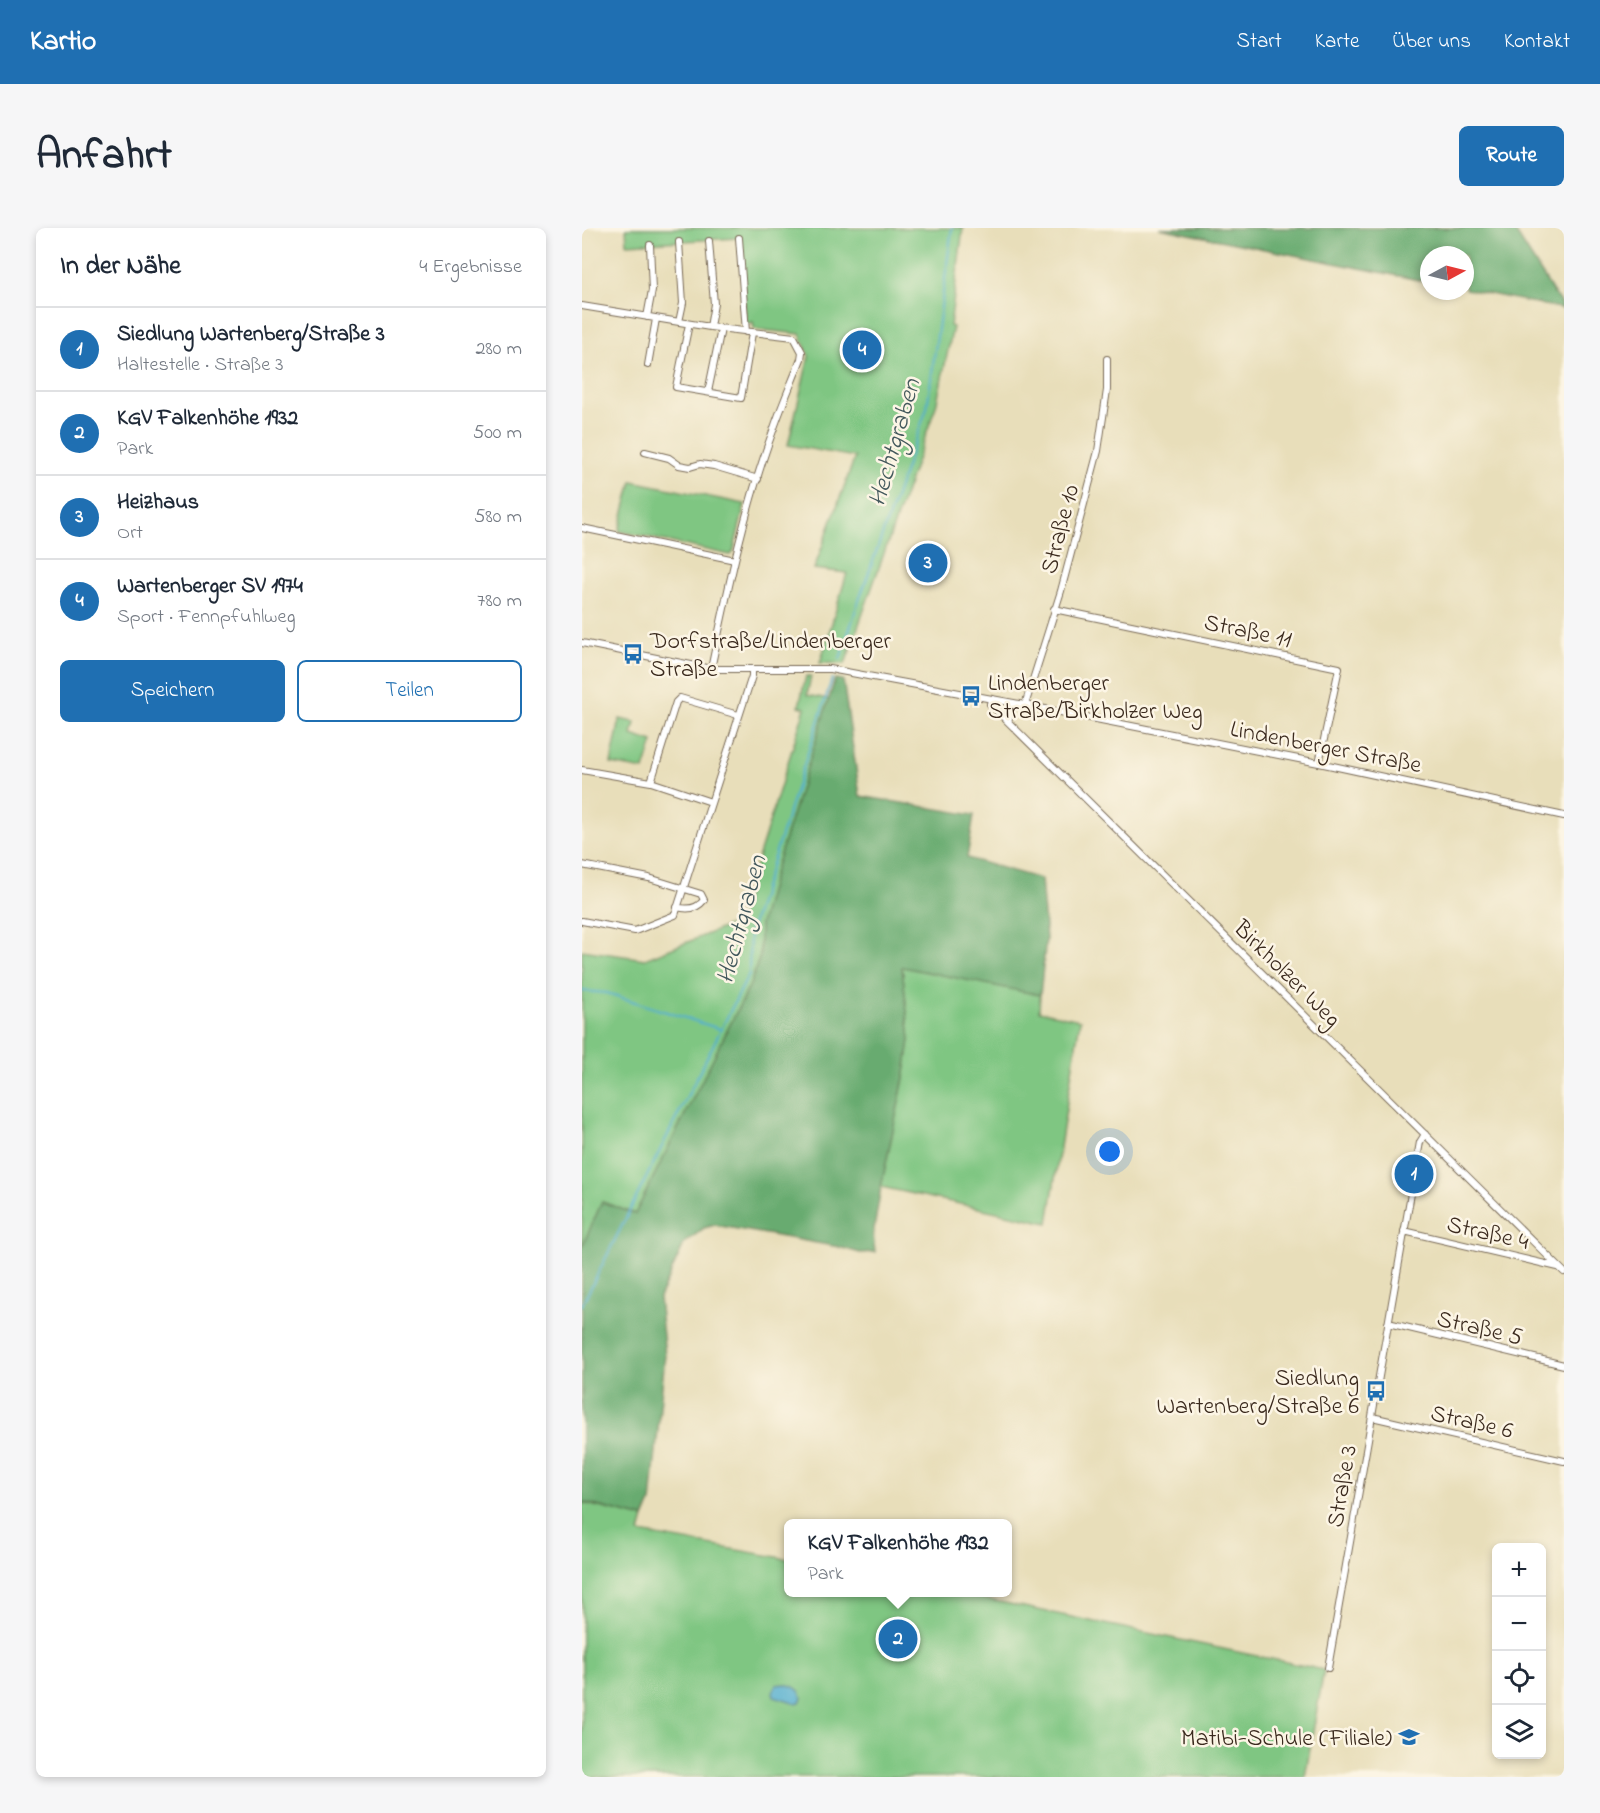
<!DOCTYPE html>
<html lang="de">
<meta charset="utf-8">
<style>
body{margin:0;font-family:"Indie Flower",sans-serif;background:#f6f6f7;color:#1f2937}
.controls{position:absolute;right:18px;bottom:18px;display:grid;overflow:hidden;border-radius:9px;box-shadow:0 3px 9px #0003}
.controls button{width:54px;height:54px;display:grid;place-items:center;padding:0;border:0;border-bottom:2px solid #e0e1e3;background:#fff;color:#1f2937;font:30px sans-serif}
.compass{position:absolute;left:838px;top:18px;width:54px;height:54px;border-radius:50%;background:#fff;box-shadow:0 3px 9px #0003;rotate:83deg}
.you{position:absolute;left:528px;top:924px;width:21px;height:21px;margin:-15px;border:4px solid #fff;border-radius:50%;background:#1a73e8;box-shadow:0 0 0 9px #1a73e833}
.badge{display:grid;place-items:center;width:39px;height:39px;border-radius:50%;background:#1f6fb2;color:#fff;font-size:20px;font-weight:700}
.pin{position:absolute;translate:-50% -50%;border:3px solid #fff;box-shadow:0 2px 6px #0006}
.popup{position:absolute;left:202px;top:1291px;width:228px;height:78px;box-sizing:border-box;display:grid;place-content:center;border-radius:9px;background:#fff;filter:drop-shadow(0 2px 4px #0005);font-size:20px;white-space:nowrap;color:#747a83}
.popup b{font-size:22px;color:#1f2937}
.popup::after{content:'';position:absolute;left:50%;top:100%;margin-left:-12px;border:12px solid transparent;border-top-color:#fff}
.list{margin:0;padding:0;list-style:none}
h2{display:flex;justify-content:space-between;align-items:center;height:78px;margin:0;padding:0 24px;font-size:26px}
h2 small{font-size:20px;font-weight:400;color:#747a83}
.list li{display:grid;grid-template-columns:39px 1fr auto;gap:18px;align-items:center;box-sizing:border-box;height:84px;padding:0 24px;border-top:2px solid #e0e1e3}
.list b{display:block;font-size:22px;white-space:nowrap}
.list p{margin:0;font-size:20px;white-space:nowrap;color:#747a83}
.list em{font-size:20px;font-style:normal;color:#747a83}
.actions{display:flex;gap:12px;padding:18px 24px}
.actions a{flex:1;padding:14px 0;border:2px solid #1f6fb2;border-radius:9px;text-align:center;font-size:21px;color:#1f6fb2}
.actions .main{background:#1f6fb2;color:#fff}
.icon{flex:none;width:33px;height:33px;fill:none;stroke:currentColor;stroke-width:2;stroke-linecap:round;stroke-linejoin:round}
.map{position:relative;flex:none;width:982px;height:1549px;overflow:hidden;border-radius:9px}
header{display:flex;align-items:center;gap:36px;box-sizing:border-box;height:84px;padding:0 30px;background:#1f6fb2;color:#fff}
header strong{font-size:28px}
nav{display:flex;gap:33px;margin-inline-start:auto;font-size:21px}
.intro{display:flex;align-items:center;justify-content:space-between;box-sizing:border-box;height:144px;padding:0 36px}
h1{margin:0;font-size:42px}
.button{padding:15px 27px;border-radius:9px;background:#1f6fb2;color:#fff;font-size:21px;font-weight:700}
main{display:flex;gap:36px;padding:0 36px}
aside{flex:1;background:#fff;border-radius:9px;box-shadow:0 3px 9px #0003}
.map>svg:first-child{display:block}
.green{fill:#7fc682;stroke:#5d7850;stroke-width:1.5}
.forest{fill:#67ab70;stroke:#516a47;stroke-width:1.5}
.water{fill:#51aecf;stroke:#466c76;stroke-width:1.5}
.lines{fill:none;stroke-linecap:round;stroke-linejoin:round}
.stream{stroke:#51aecf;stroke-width:2}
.street-casing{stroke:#786955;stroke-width:8}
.street{stroke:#fff;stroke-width:6}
.labels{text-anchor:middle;stroke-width:5;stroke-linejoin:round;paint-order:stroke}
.street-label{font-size:24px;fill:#3b2a1e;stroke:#fcf5e5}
.poi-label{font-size:24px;fill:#3b2a1e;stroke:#fcf5e5;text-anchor:start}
.water-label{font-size:26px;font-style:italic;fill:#43585c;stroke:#fcf5e5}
</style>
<header>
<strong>Kartio</strong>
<nav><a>Start</a><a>Karte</a><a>Über uns</a><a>Kontakt</a></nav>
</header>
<div class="intro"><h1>Anfahrt</h1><a class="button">Route</a></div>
<main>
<aside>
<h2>In der Nähe<small>4 Ergebnisse</small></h2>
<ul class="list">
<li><span class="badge">1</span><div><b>Siedlung Wartenberg/Straße 3</b><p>Haltestelle · Straße 3</p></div><em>280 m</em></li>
<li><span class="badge">2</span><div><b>KGV Falkenhöhe 1932</b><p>Park</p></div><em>500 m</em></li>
<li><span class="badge">3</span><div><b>Heizhaus</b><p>Ort</p></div><em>580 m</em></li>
<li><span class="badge">4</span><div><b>Wartenberger SV 1974</b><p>Sport · Fennpfuhlweg</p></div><em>780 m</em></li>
</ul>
<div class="actions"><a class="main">Speichern</a><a>Teilen</a></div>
</aside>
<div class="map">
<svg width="982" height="1549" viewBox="0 0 982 1549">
<rect width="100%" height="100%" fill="#fcf5e5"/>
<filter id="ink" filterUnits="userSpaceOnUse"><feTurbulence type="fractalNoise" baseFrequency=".0167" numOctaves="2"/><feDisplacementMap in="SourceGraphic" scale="12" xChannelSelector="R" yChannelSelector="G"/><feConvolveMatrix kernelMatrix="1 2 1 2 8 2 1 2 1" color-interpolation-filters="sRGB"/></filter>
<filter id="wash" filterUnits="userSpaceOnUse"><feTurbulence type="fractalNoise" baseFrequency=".008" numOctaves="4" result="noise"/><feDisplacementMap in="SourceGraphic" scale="24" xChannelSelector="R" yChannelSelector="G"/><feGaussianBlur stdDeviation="1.35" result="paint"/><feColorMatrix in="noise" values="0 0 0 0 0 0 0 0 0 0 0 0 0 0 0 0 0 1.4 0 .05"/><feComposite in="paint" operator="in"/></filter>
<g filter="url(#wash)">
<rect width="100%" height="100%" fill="#e8deba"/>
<path class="green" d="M44,0H381L368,98L371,99L354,178L263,436L238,435L265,345L232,341L273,229L206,217L227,128L218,106L172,101L171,94L164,96L158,10L45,16Z
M50,253L163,276L151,325L148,327L37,303Z
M224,448H229L225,467L247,471L194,639L178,697V728L168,757L53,986L20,974L0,1019V722L63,731L156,694L223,480L217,478Z
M38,491L53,494L50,507L71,514L62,542L29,536Z
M320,738L458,767L457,783L498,792L466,995L299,959L323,845L328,812Z
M0,1275L62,1290L58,1305L206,1331V1364L375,1365L742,1442L723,1549H0Z"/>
<path class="forest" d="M577,0H931L982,81L883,61V27H847V54Z
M253,451L261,452L278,568L392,587L385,630L459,651L464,711L458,767L320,739L328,812L323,845L299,959L291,1007L293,1024L278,1025L257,1019L133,997L122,1000L102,1016L77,1070L83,1127L69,1275L62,1290L0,1274V1019L20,974L53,986L168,757L178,728V697L194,639Z"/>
<path class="water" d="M203,1456C211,1458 219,1461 220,1470L218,1474L214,1475L192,1468L191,1464L194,1457Z"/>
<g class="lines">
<path class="stream" d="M258,431L275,378L345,180L370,0
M0,763L25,765L138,801
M0,1077L167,746L168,703L250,451"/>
</g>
</g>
<g filter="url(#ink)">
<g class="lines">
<g class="street-casing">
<path id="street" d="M157,10L164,104
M127,13L132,76L128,99
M97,14L101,75L97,94
M0,78L128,99L212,109L220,124L219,131C210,154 200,177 192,200C163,278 146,360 129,441
M65,89L70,62L68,17
M107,96L94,159L159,170L170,105
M66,137L74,91
M126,164L139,101
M63,224L87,230L97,237L108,239L118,236L132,238L176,251
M0,300L153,332
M472,381L757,440L737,535
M0,415L129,441H248L443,477L737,535L982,588
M409,471L408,476L982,1044
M443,477L479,363L516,223L525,162V131
M426,493L432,475
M0,542L69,554L129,574
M69,554L94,474L98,470L156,487
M0,637L67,650L119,666L122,672C115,681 105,682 95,679
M0,693L53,703L93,687L170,448V442
M822,1003L976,1039
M806,1095L982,1137
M790,1189L982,1233
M746,1440L838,914L843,906"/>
</g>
<use href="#street" class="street"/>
</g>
</g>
<defs>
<g id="bus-bare" transform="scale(1.62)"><path d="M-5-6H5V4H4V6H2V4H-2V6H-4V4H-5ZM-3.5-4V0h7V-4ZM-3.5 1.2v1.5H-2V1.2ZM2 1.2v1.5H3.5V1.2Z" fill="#1f6fb2" stroke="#fcf5e5" stroke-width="2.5" paint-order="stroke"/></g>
<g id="school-bare" transform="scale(1.62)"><path d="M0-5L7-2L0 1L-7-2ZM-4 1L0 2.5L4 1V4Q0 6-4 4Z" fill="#1f6fb2" stroke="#fcf5e5" stroke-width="2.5" paint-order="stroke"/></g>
</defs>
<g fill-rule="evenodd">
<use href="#bus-bare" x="51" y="426"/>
<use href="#bus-bare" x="389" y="468"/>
<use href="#bus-bare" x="794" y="1163"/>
<use href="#school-bare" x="827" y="1509"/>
</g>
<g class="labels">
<g class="street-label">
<text transform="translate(477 301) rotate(-75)" y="8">Straße 10</text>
<text transform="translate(666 402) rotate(12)" y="8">Straße 11</text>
<text transform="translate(744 518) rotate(11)" y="8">Lindenberger Straße</text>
<text transform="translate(706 745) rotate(45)" y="8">Birkholzer Weg</text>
<text transform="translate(906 1004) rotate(13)" y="8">Straße 4</text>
<text transform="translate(898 1099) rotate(13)" y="8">Straße 5</text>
<text transform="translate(890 1193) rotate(13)" y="8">Straße 6</text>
<text transform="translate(759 1258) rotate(-80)" y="8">Straße 3</text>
</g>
<g class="poi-label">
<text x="68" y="420">Dorfstraße/Lindenberger<tspan x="68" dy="28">Straße</tspan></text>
<text x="406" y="462">Lindenberger<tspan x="406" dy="28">Straße/Birkholzer Weg</tspan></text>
<text x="777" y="1157" text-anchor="end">Siedlung<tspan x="777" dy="28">Wartenberg/Straße 6</tspan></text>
<text x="810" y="1517" text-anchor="end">Matibi-Schule (Filiale)</text>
</g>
<g class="water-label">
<text transform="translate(311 214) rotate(-74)" y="9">Hechtgraben</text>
<text transform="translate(158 691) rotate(-75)" y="9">Hechtgraben</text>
</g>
</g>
</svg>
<div class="controls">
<button>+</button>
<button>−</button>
<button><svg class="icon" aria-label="locate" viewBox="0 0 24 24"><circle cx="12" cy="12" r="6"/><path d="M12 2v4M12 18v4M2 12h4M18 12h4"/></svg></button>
<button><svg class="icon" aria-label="layers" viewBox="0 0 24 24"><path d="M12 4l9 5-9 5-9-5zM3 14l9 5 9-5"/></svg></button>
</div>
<svg class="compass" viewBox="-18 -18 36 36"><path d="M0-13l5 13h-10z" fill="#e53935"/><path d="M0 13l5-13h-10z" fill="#747a83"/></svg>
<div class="you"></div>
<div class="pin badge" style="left:832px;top:946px">1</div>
<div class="pin badge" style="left:316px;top:1411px">2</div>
<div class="popup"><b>KGV Falkenhöhe 1932</b>Park</div>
<div class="pin badge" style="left:346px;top:335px">3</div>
<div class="pin badge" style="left:280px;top:122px">4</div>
</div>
</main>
